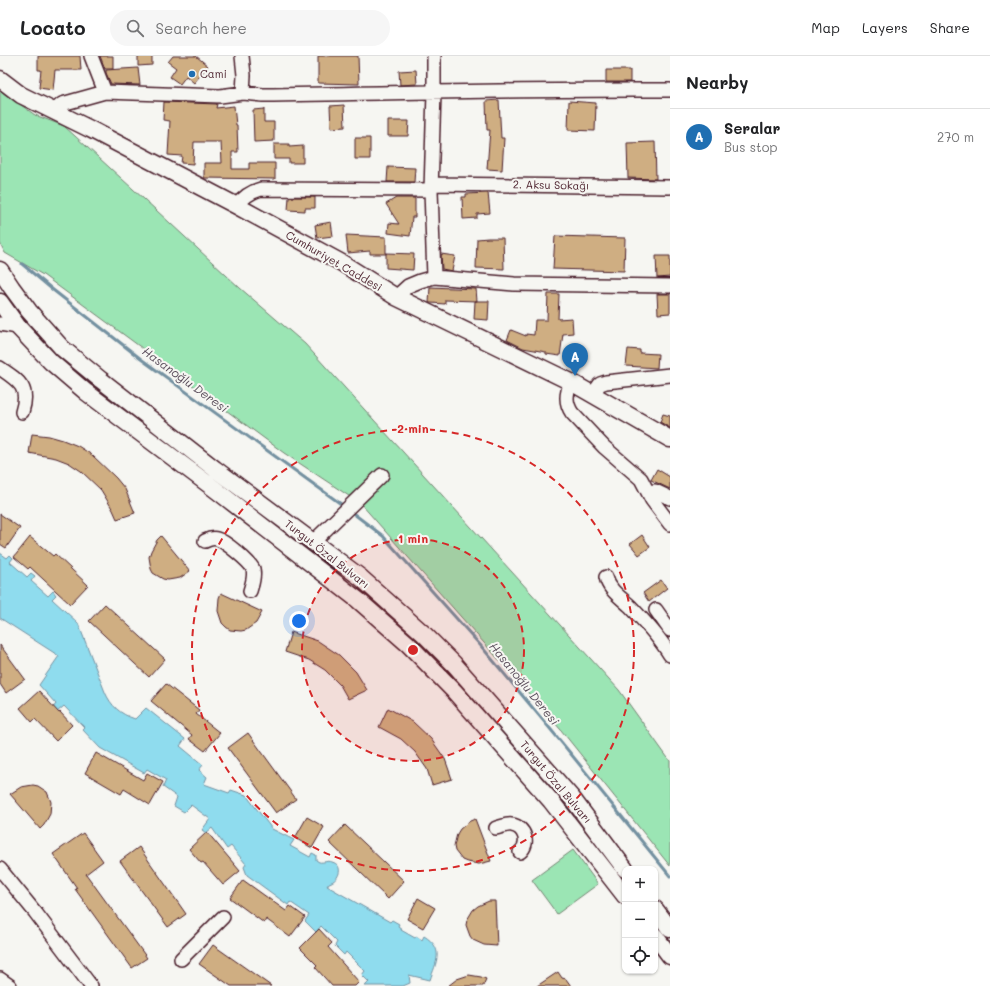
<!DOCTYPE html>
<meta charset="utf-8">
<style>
body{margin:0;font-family:Mali,sans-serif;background:#f6f6f6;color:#202124}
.controls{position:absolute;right:12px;bottom:12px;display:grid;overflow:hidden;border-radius:8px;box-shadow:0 1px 3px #0004}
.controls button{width:36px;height:36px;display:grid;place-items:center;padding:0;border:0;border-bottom:1px solid #e0e0e0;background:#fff;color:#202124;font:20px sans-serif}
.you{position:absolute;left:299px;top:565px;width:14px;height:14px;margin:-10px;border:3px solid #fff;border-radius:50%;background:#1a73e8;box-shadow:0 0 0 6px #1a73e833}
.badge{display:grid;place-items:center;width:26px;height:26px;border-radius:50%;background:#1f6fb2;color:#fff;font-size:13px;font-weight:700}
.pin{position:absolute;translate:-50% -33px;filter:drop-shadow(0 1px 2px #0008)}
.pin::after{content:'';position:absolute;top:21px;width:14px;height:12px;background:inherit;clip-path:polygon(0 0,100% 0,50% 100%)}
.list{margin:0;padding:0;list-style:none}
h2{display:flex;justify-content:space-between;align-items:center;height:52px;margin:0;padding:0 16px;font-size:17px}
h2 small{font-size:13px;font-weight:400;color:#757577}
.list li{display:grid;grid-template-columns:26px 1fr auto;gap:12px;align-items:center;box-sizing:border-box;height:56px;padding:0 16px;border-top:1px solid #e0e0e0}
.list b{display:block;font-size:15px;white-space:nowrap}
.list p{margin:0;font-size:13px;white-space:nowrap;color:#757577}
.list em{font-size:13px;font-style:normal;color:#757577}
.icon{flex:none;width:22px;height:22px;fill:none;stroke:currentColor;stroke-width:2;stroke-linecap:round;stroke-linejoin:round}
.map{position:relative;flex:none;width:670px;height:930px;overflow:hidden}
header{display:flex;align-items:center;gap:24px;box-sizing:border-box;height:56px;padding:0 20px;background:#fff;border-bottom:1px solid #e0e0e0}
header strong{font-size:19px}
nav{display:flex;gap:22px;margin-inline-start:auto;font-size:14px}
.search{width:280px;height:36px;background:#f6f6f6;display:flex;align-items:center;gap:10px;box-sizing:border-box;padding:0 14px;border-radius:22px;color:#757577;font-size:15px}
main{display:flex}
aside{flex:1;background:#fff}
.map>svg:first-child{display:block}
.green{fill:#9be5b4;stroke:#728270}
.water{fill:#8fdcee;stroke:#7390a0}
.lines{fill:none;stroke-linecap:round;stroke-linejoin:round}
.stream{stroke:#7390a0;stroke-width:3}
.building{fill:#cfae82;stroke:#4a1f2b}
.minor-casing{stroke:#4a1f2b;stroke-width:16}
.major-casing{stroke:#4a1f2b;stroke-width:19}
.minor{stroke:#f6f6f2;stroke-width:13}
.major{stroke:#f6f6f2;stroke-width:16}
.ring{fill:none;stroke:#d62828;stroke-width:2;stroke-dasharray:7 5}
.poi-dot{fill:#1f6fb2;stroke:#f6f6f2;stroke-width:1.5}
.labels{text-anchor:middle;stroke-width:4;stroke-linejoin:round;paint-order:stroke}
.poi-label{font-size:11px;fill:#4a1f2b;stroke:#f6f6f2;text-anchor:start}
.street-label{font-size:11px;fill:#4a1f2b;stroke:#f6f6f2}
.water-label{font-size:12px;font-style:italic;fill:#5b4e5c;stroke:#f6f6f2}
.centre{fill:#d62828;stroke:#f6f6f2;stroke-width:2}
.ring-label{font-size:12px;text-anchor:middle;font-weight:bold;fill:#d62828;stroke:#f6f6f2;stroke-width:4;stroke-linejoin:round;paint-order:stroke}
</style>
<header>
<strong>Locato</strong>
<div class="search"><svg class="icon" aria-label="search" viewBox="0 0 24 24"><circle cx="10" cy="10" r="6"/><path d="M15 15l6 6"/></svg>Search here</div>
<nav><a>Map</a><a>Layers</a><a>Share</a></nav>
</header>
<main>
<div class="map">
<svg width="670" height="930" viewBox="0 0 670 930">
<rect width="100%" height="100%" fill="#f6f6f2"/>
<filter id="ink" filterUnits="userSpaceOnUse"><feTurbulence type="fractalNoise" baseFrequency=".025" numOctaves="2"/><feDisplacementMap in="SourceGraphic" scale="8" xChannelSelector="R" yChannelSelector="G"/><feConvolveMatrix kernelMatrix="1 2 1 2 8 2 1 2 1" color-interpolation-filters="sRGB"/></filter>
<g filter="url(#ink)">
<path class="green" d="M0,34L35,59L64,70L156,154L240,232L305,288L619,634L670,705V810L561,674L361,448L284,397L43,219L5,197L0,187Z
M573,794L598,828L557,858L532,824Z"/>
<path class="water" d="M0,497L7,502L10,499L13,502L10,506L27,521L31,517L35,520L31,525L48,540L53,535L56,539L52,543L78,567L105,636C111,650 120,658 135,663L146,652L185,683L180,690L203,709L199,714L207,721L204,728L229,737L231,734L246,739L272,773L294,784L290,790L310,801L312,797L316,799V804L319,806C323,807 328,804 332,806C344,809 340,824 329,827L327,830L390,866L392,864L399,868L398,870L402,873L401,874L415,882L416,880L422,884L424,880C445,893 436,906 430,924L409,919L410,927L403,930H365L369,926L362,919L365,915L346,896L344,899L335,890L337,886L321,870L316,876L305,865L309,859L290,846L288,849L247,819L244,811L246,808L231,790L227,793L212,772L206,777L202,774L210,763L191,749L184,756L174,750L177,741L163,731L166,724L147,713L144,717L100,692L82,673L84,671L64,650L56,657L52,653L56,648L39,629L59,600L0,562Z"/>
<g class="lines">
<path class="stream" d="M22,208L53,234L141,303L341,448
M354,458L383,480L481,590L562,687L670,820"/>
</g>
<path class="building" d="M38,0H80L81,14H55L53,34L39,32L41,14H38Z
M100,0H113V13H105Z
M138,0H152V9L138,10Z
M173,0H196L208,10L194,27L186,20L180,28L170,21L176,12L168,6Z
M318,0H358L359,28L318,27Z
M138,12L140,29L111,28L106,17V14Z
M416,14L417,28L400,29L399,15Z
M606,14H630V26H606Z
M499,44L501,82H504L502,114L487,113L490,74H487L486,45Z
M569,45L596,47L595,75L568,74Z
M164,46L217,48L216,52L234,50L236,69H237L238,96H232V113H249V107H275V123L204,122V107H222L221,86H194L193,108L181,107L182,100L168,99L170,65L163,64Z
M344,49L345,71L331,72L330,50Z
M264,53V66H274V85L254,86L253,54Z
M388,65H409L408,80H388Z
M355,82H370V103H355Z
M655,86L656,123L628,122L627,87Z
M274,88H289V91L303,90V107H289V103H274Z
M388,111L415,112L414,126H387Z
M488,137L490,157L477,158V162L463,163L462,141H466V138Z
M289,141H315V152H305V155L288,154Z
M396,142H415V161H412L410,180L388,177L389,167L399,168L386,148Z
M331,166L333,180L317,182L315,169Z
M346,179L386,181V198H370V195L348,197Z
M555,180L625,182L624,215L553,213Z
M488,182H503L504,213L476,212L477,183Z
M386,197L414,198L413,214L386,212Z
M441,198L455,200L452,215L442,213Z
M656,200H670V221L657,222Z
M430,231L476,233L477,245L445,244V248L431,247H429Z
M548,238H559L558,263L572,262L573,277L563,278L560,300L546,298V296L523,292L507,284L511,274L526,280V278L534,279L535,264H547Z
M657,238H670V257L658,258Z
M475,245H489L488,264L474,263Z
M628,293L640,294V297L658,298L657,312L626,310Z
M663,358L670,360V372L660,366Z
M32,378L49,380L63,384L78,390L92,399L116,422L125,433L135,457L117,463L113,454L101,434L81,415L69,407L56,402L29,397Z
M657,413L670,421V433L651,424Z
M0,458L20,472L6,492L0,488Z
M642,479L650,491L639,499L630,488Z
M161,480L190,515L180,522L168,524L163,523L153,517L151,513L149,501L151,495L157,484Z
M30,481L53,500L55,498L88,529L70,548L30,511L28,513L14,501Z
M661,524L667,532L649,546L643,537Z
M221,537L262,556L256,567L246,574L241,575L230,574L226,571L222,567L218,555L219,542Z
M105,548L165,603L149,621L89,565Z
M291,576L318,585L339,599L356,616L367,634L348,643L340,629L325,614L309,604L285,596Z
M0,589L25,623L6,637L0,628Z
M166,628L199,654L196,658L220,677L205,695L189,683L192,679L151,645Z
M39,635L59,657L60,656L72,669L56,685L35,663L32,666L20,652Z
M388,652L413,666L431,683L445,703L452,723L432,729L427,713L415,696L401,683L379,671Z
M248,677L296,743L276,757L228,692Z
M96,697L143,724L147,717L163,726L150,749L124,733L121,738L85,717Z
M33,729L38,730L47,736L51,746L50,758L44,769L40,773L10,738L21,731Z
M307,761L324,771L312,792L295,782Z
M475,763L491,805L479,808L467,806L462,804L455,795L454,790L457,778L460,773L470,765Z
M345,769L404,825L388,843L329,786Z
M207,776L240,815L223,829L203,806L201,807L189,793Z
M83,777L103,805L86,818L147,902L132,912L75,833L77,832L53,798Z
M139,791L186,858L168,871L120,805Z
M243,824L286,855L290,850L305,861L290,881L266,863L264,867L230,842Z
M418,842L435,852L423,872L407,863Z
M489,845H495L497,890L484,889L473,884L470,880L466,869L467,864L473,854L478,850Z
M319,873L332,887L328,891L359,926L355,930H332L315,911L317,909L300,892Z
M213,889L271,930H231L199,908Z
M558,916L562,922L566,923L571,930H537Z
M469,919L481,921L486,923L483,930H448L457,923Z"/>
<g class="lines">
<g class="minor-casing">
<path id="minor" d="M91,0L105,36
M242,0L244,19L243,37
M54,55L62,48L105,36L220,40L243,37L263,39C399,37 534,33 670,34
M431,128L670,131
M237,150C243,141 250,136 261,133L431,134
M434,221L431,134L434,37V0
M396,241L408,230L420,225L434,221L514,228L670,230
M0,268L18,271
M0,312C19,325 30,331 22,356
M571,326C566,338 565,346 572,357L604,391L641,423L652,444L670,468
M592,339L600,328L606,326L670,319
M648,436L655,435L670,442
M205,485C209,483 213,482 217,483C225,485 250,506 253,513C255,521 252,528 250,535
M313,486L382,419
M606,521C609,535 622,542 631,551C645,566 660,582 670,599
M656,554L670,574
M496,772C501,771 507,768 512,769C525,771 530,788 520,796
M0,813L35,856L91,930
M181,903L223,861
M0,923L10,930"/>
</g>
<g class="major-casing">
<path id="major" d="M0,23L21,39L90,73L237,150L342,207L396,241L571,326L670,383
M0,214L12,232L29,255L62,292L101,324L215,413L360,521L424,578L454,608L572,742L625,813
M0,246L18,271L51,306L86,336L216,434L358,544L408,588L454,635L551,745L625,840
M655,853L670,873
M655,880L670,900"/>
</g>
<use href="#minor" class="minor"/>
<use href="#major" class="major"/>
</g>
</g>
<circle cx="413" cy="594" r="111" fill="#d62828" fill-opacity=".12"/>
<g class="ring">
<circle cx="413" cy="594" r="111"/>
<circle cx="413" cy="594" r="221"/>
</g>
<circle class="poi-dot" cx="192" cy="18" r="4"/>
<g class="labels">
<g class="poi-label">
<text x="200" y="22">Cami</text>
</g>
<g class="street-label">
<text transform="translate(551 129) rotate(1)" y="4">2. Aksu Sokağı</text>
<text transform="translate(334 205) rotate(30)" y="4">Cumhuriyet Caddesi</text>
<text transform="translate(327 498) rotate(38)" y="4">Turgut Özal Bulvarı</text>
<text transform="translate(556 726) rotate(50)" y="4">Turgut Özal Bulvarı</text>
</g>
<g class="water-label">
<text transform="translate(185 324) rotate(36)" y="4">Hasanoğlu Deresi</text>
<text transform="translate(524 628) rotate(51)" y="4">Hasanoğlu Deresi</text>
</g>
</g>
<circle cx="413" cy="594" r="6" class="centre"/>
<g class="ring-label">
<text x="413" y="377">2 min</text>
<text x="413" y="487">1 min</text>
</g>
</svg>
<div class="controls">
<button>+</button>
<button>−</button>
<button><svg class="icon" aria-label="locate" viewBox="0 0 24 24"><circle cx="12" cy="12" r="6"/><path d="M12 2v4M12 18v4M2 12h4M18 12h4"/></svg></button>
</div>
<div class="you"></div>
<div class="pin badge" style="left:575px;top:320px">A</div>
</div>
<aside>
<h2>Nearby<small></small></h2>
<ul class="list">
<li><span class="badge">A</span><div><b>Seralar</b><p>Bus stop</p></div><em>270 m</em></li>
</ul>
</aside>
</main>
